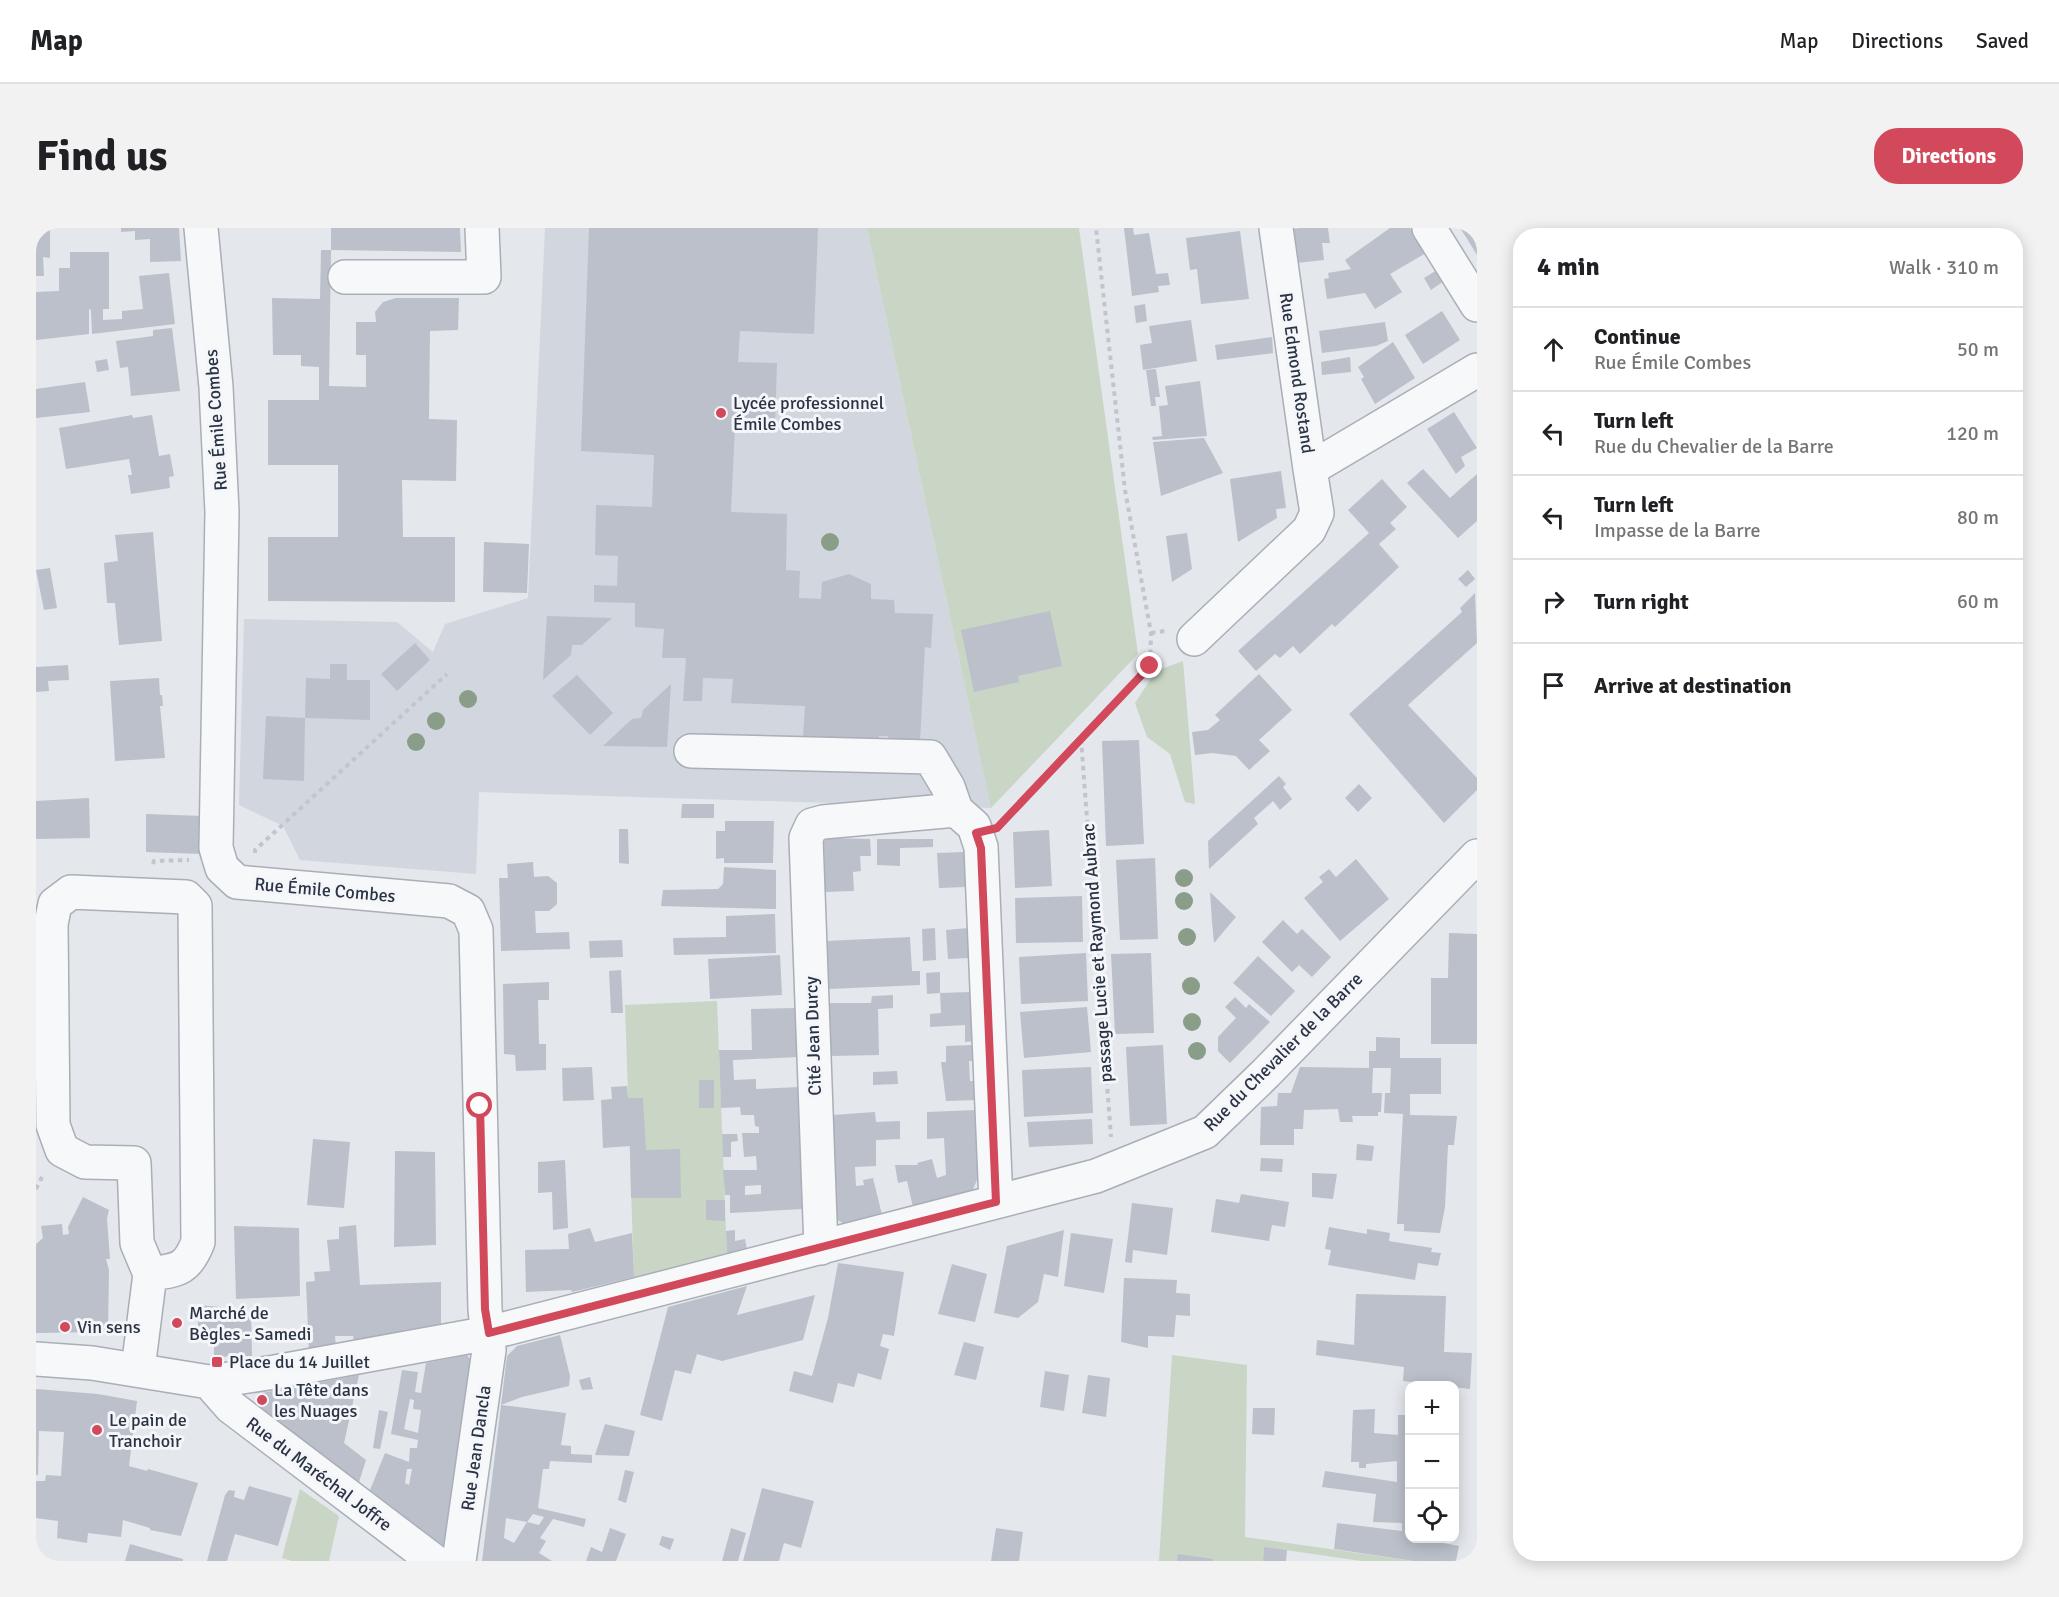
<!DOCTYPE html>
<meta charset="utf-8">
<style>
body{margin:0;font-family:Signika,sans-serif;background:#f2f2f2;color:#202124}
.controls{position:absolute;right:18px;bottom:18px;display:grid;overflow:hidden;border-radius:12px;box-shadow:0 3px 15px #0003}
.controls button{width:54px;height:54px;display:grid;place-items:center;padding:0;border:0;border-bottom:2px solid #e0e0e0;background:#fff;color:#202124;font:30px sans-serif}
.stop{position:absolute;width:18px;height:18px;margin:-14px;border:4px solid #d1495b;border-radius:50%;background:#fff}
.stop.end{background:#d1495b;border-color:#fff;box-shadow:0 2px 6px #0008}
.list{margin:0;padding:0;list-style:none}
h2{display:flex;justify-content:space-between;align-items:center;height:78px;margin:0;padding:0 24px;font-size:26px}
h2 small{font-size:20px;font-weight:400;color:#757577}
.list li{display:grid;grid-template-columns:39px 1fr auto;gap:18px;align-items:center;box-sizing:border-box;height:84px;padding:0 24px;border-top:2px solid #e0e0e0}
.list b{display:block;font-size:22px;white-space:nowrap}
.list p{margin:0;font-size:20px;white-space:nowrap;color:#757577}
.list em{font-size:20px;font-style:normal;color:#757577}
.icon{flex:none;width:33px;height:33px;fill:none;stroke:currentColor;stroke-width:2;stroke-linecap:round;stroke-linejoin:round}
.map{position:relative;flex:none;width:1441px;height:1333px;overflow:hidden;border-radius:24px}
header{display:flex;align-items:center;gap:36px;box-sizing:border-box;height:84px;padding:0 30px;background:#fff;border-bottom:2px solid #e0e0e0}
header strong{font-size:28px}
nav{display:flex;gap:33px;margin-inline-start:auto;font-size:21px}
.intro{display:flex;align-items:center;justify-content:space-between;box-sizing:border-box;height:144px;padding:0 36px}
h1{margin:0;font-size:42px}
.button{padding:15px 27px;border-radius:24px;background:#d1495b;color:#fff;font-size:21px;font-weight:700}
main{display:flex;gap:36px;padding:0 36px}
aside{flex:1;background:#fff;border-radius:24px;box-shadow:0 3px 15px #0003}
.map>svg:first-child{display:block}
.built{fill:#d2d6de}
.green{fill:#c9d6c5}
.building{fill:#bbc0ca;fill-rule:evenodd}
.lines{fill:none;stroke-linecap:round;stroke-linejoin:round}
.minor-casing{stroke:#a9aeb7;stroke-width:36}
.path{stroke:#c2c5cb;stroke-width:4;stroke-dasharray:4.5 4.5;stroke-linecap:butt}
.minor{stroke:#f7f8fa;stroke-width:33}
.tree{fill:#899d89}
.route{stroke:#d1495b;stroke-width:8}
.poi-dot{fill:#d1495b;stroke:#f4f6f9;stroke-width:2}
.labels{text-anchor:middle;stroke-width:6;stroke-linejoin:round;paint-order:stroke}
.street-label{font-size:18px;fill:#2b3445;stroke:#f4f6f9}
.poi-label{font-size:18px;fill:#2b3445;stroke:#f4f6f9;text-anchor:start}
</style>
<header>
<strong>Map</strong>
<nav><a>Map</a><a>Directions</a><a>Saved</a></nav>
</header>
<div class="intro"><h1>Find us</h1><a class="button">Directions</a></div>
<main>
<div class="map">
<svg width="1441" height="1333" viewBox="0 0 1441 1333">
<rect width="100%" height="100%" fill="#e4e7ec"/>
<path class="built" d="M509,0H831L955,580L443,564L440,646L264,632L247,598L203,577L208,391L361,394L397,424L409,396L492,370Z"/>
<path class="green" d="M831,0H1043L1102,426L955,580Z
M1147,433L1159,576L1149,574L1134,526L1111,509L1099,475L1120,443Z
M681,773L691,1028L598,1052L589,777Z
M1136,1127L1211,1137L1209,1309L1378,1333H1325L1228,1319L1227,1333H1123Z
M264,1261L303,1288L293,1333H256L246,1330Z"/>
<path class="building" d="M0,0H14V30L7,29L8,48H0Z
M85,0H143L145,33L114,34V11L99,12V3L85,4Z
M295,0H424L425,24L295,22Z
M553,0H782L778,106L704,103L702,134L741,135L739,199L699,197L695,284L751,286L750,342L764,343L763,370L785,371L786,354L813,346L835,356V371L858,372L859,385L897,386L895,420L889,419L884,513L852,511V508H843V511L767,508L769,478L695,475L697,451L667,450L666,473H647L650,430H626L628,401L599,399V375L558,374V357L581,358L582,328L559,327L560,277L616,279L618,227L545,223Z
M1088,0H1097L1098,7L1113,5L1120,46L1132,45L1134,57L1122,58L1123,64L1096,68Z
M1264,0H1292L1294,15H1286L1288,32L1261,35L1256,1Z
M1354,0H1374L1390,25L1354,46L1366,64L1339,81L1329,65L1291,71L1288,51L1293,50L1292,45L1315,41L1309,32Z
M1424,0H1441V27L1430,9Z
M1204,3L1213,71L1165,76L1161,41L1154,42L1150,10Z
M285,22H295L293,158L330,159V127H320V94H340L339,84L347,74L360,70H423L422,102L394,103L393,191L421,192L420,253L366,252L367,309H419V374L232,373V309H302V237H232V172H283V139L265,138V127H237L236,70L284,71Z
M34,24H73V81H67V92L86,91V83L107,81L103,48L133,45L139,96L56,106L55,82L53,81V106L0,112V64L23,63V40H34Z
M1401,42L1408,53L1395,62L1388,50Z
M1109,76L1111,93L1100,95L1098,78Z
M1406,83L1424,112L1387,136L1369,107Z
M1155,92L1161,133L1107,142L1104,117L1116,115L1113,98Z
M1349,94L1352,113L1340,118L1286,125L1283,103Z
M136,100L144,163L95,168L92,139L84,140L80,113L117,108V102Z
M1236,109L1237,125L1181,132L1179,117Z
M1357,114L1379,150L1339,176L1325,151L1328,149L1322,139Z
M1314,129L1315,144L1286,147L1285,134Z
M71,131L73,142L61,144L59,133Z
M1120,141L1124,169H1119L1120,178H1115L1110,142Z
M1164,153L1171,208L1117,212L1116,209L1126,208L1123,178L1132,177L1129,158Z
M49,154L54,184L0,190V161Z
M1418,184L1441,220L1425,229L1429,238L1420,246L1391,201Z
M96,187L97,190L116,187L123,228L134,226L138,248L133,249L134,260L95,266L92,247H96L93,231L30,241L23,200Z
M1168,210L1187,245L1125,268L1117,214Z
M1387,241L1414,270L1441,246V293L1422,310L1371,255Z
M1245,243L1250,280L1240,281L1241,290L1202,314L1194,251Z
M1346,251L1371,279L1354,295L1360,301L1343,316L1363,339L1299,399L1296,396L1264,426L1257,418L1244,430L1239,426L1220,443L1202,423L1333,305L1312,282Z
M117,304L126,413L83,417L79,375H71L68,335L82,333L79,307Z
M1151,305L1156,341L1136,354L1130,308Z
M448,314L493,316L491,365L447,364Z
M14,340L21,380L8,382L0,342Z
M1432,342L1439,351L1430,359L1422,351Z
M1439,365L1441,415L1372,477L1441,550V562L1408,595L1313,486L1426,384L1424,380Z
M1014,383L1026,438L982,448L983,454L938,464L925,402Z
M511,388L576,390L546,417H536L535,427L507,452Z
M379,415L394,432L361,463L345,446Z
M294,436H311V452H334V492L269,490L270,450L294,451Z
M32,437L33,452L12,453L13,463L0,464V439Z
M1223,446L1256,482L1223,512L1234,523L1213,542L1200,528L1176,525L1159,527L1156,504L1172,502L1184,492L1179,487Z
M541,447L577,485L554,507L516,468Z
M123,450L124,467H126L127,478H124L129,530L79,533L74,453Z
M635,456L631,519L567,518L596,491L605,490L607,482Z
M230,488L269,490L268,553L227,551Z
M1103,512L1108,616L1070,618L1066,513Z
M1243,548L1250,556L1247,559L1256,571L1244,582L1237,573L1218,590L1222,596L1173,641L1172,613Z
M1323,556L1336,570L1322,584L1309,570Z
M53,570L54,610L0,611V573Z
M646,576H678V590H645Z
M110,586L167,588L166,626L110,624Z
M689,593H738L737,635H688V630L680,631V603H689Z
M583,601H592L593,636L583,635Z
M1013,602L1016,658L979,660L977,604Z
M793,610L834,611L835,628H824L825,643L817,644L818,663L789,664L788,613Z
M841,611H897V619L864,620V638L841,637Z
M929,624L930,659L903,660L901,625Z
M1119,630L1122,711L1084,712L1080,632Z
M1320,631L1353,671L1304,713L1268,670L1287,654L1283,649L1293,641L1300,649Z
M497,634L498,649L512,648L521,655V676L513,683H499L500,705L533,704L534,721L465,723L463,650H472L471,636Z
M688,639L740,642V681L625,678L627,662L682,661L687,656Z
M1174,664L1200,689L1178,715L1176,694Z
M1046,668L1047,714L980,715L979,670Z
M739,686L740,725L638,727L637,710L690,709V688Z
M1247,692L1261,706L1266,701L1295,729L1276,749L1263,737L1256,744L1226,714Z
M899,700L900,732L887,733L886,701Z
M932,700L934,730L912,731L910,702Z
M1413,705L1441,706V816H1395V750H1412Z
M874,709L876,743H884V757L793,761L791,713Z
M586,712L587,729L554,730L553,713Z
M1050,725L1052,773L985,776L983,729Z
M1115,725L1118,805L1079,806L1075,726Z
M744,727L746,767L674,771L672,731Z
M1222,728L1259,763L1235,788L1197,755Z
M585,742L587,785H575L573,743Z
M904,744V765L891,766L890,745Z
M513,754V772H502L503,816H510V842L480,843L479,827L468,826L467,756Z
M935,764L938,813L929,814V797L894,799V786L905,785L904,765Z
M857,767V780L842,781L843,827L795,828L793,775H835L836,768Z
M1199,769L1210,780L1213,776L1234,794L1194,835L1182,823V809L1200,790L1189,779Z
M1051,779L1055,824L988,830L984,784Z
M760,780L761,829L697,832L698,852L720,851V861L763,859L767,981L694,985V967H689L687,942H721L720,928L708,929L706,905H723V899L719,898L718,887H705L704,879L685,880L683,822H716L715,781ZM725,957V966L709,967V958Z
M1340,809L1364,810V830H1405V866H1374V887L1421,888L1418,917H1412L1409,979L1404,1005L1368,1003V996H1361L1367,886L1348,885L1349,865H1354L1355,840H1337L1336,865H1346L1345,884H1342V888H1316L1317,894H1304L1302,881L1268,882L1267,901H1258V917H1224L1225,879L1241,878L1242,865H1255L1264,839L1333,840V823H1340Z
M937,817L938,833H933L934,853H939L940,872L910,873L905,834H910V818Z
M1127,817L1131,896L1094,898L1090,819Z
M556,839L558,872L527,873L526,840Z
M1055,839L1057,885L988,889L986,842Z
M861,843L862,856L837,857V844Z
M663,852H678V880H663Z
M591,858L592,870H607L610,922L644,921L645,970H595L594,918L567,920L565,872L576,871L575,859Z
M941,882L943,947L936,964L877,979L871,953L862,955L859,937H882L881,935L896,931L901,950L910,947L908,910L891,911V884Z
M839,884L840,894L864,893V911L840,912V938L819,939L820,958L828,957L827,952L837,950L846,987L808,996L800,991L797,887Z
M1056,891L1057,916L993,919L991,894Z
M686,906H701L702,913L695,914V929H687Z
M277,911L314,914L308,980L271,977Z
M1321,916L1338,918L1336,933L1320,932Z
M359,923L399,924L400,1017L358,1019Z
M1225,930L1247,931L1246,944L1224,943Z
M529,932L532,1000L517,1002L516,964L502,965V934Z
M1276,945L1301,946L1297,971L1276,969Z
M1205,966L1253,974L1249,999L1236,997L1233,1013L1175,1004L1180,971L1203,975Z
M47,969L73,982L71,990L74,1031H70L73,1042L72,1104L0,1105V1016L7,1010L5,998L26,996L27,1007L33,1006L32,999Z
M670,972H689V993L670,992Z
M1096,975L1137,980L1131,1027L1097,1022L1096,1035L1089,1034Z
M320,997L324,1057L405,1054V1098L318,1115L317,1108H299L300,1118L273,1125L270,1054L279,1053L278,1044L294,1043L291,1012L303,1011V999Z
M198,998L263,1000L264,1068L200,1071Z
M1293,999L1331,1006V1001L1354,1005L1353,1013L1396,1020L1395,1024L1405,1025L1402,1038L1382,1035L1379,1052L1292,1037L1295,1022L1289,1021Z
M554,1000L559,1014L596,1005L598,1049L536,1064L535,1062L490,1064L489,1022L533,1021L532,1006Z
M699,1002V1013L709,1011L711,1022L691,1028L690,1003Z
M1028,1002L1022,1049L1008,1046L1002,1074L982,1090L958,1085L971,1018Z
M1035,1005L1077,1011L1068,1065L1028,1058Z
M802,1035L868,1044L858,1108L847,1106L844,1118L853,1121L845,1152L822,1145L818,1159L802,1155L797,1175L753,1163L758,1143L776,1148L792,1090Z
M916,1036L951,1046L939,1094L902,1086Z
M1088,1050L1141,1052L1140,1065L1154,1066V1088L1140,1087L1138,1109L1112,1108V1120L1085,1114Z
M711,1058L701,1087L779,1067L767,1112L686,1133L661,1126L655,1146L639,1142L626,1193L604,1187L632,1079Z
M1320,1066L1410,1068L1408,1124L1436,1125L1434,1161L1367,1153L1368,1139L1280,1127L1281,1112L1318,1117Z
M162,1077L195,1080L204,1085H215L216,1128L178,1129V1103H162Z
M524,1107L534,1148L533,1158L486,1169L465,1177L471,1128L481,1118Z
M928,1114L948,1119L940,1152L918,1147Z
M431,1127L435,1132L412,1316L407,1318L334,1262L349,1225L373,1234L374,1220H381L382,1212L355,1206L366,1142L382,1144L379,1164L385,1165L390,1135ZM374,1171L378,1172L377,1181L385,1182L382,1205L368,1201ZM371,1241H376L373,1257L369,1255Z
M1009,1143L1033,1147L1028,1183L1004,1179Z
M323,1147L308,1215L330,1232L323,1254L223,1180L226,1165Z
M1052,1147L1074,1150L1070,1189L1046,1185Z
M554,1149L557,1161L546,1162L543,1152Z
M0,1161L62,1166L101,1173L93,1238L111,1243L112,1241L162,1255L145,1308L114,1302V1300L87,1292L85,1309L52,1305L51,1315L21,1310L22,1293L0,1290V1253H9L10,1247L25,1248L28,1204L3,1203L2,1247H0Z
M465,1177L530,1185L525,1217L535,1218V1226L556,1227V1235L514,1233L513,1241H507L502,1280L550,1291L548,1299L517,1291L504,1310L510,1313L503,1325L516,1333H446ZM497,1286L508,1289L503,1297L491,1294ZM470,1290L491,1294L478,1315L468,1310Z
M1217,1180H1239L1238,1207L1216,1206Z
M1339,1181L1338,1205L1362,1207V1187H1374V1310L1397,1311L1396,1313L1423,1318L1420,1333H1378L1298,1321L1301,1295L1366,1303V1295L1337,1294L1340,1266L1286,1259L1289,1243L1361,1254V1233L1330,1236V1240H1323V1234H1315L1317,1182Z
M343,1182L352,1184L344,1221L337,1220Z
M569,1196L599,1203L593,1228L559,1227Z
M589,1242L598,1244L590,1275L582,1272Z
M213,1258L256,1270L242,1318L199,1306L191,1333H171L189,1267L193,1262L199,1263L198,1269L208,1272Z
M726,1260L778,1273L775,1284L765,1320L748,1315L743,1333H707Z
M574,1300L590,1306L580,1333H550L555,1319L566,1324Z
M695,1300L710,1305L702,1333H686Z
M960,1300L987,1304L983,1333H955Z
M626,1308L638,1311L634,1322L623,1317Z
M94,1316L147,1331V1333H89Z
M1228,1319L1251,1322L1250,1333H1227Z
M1142,1326L1177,1331V1333H1141Z"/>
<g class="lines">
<g class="minor-casing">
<path id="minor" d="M165,0L180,159L186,284L180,620L186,640L201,654L413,673L432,683L440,702L449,1081L453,1122L423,1333
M1240,0L1274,241L1441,142
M1393,0L1441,77
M309,49H448L446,0
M1158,411L1273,302L1281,285L1274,241
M655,523L894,529L912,559L920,582
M785,1020L770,610L776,597L787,594L920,582L938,598L945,619L960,974
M0,1131L56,1135L173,1154L239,1144L453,1105L1060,948L1169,904L1230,845L1441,628
M102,1141L114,1046L101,1015L98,935L49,934L26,922L17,897L15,696L19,676L35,664L150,669L159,678L162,1014C151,1042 142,1042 114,1046
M173,1154L195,1179L398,1333"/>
</g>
<path class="path" d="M1115,405L1129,403
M1045,511L1075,909
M968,593L1114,438L1115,405L1089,262L1060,0
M219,625V622L411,446
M117,636L118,633L153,632
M0,961L8,945"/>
<use href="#minor" class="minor"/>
</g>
<g class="tree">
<circle cx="794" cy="314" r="9"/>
<circle cx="432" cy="471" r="9"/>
<circle cx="400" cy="493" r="9"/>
<circle cx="380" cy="514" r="9"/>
<circle cx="1148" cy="650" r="9"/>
<circle cx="1148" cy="673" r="9"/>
<circle cx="1151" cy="709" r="9"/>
<circle cx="1155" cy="758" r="9"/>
<circle cx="1156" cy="794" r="9"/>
<circle cx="1161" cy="823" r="9"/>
</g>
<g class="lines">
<path class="route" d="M444,878L449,1081L453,1105L960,974L945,620L940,605L961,600L1114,438"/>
</g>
<g class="poi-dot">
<circle cx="685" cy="185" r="6"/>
<circle cx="141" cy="1095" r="6"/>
<circle cx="29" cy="1099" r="6"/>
<rect x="175" y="1128" width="12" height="12" rx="3"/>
<circle cx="226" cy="1172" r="6"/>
<circle cx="61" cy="1202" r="6"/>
</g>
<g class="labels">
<g class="street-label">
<text transform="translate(1261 145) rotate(82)" y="6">Rue Edmond Rostand</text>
<text transform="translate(180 192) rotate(-94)" y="6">Rue Émile Combes</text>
<text transform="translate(289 662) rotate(5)" y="6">Rue Émile Combes</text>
<text transform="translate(1061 725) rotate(-94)" y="6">passage Lucie et Raymond Aubrac</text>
<text transform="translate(777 808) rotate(-92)" y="6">Cité Jean Durcy</text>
<text transform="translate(1247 824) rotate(-45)" y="6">Rue du Chevalier de la Barre</text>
<text transform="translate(440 1220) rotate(-82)" y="6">Rue Jean Dancla</text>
<text transform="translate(283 1246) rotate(37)" y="6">Rue du Maréchal Joffre</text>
</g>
<g class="poi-label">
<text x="697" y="181">Lycée professionnel<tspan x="697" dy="21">Émile Combes</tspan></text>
<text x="153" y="1091">Marché de<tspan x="153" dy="21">Bègles - Samedi</tspan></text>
<text x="41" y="1105">Vin sens</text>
<text x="193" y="1140">Place du 14 Juillet</text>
<text x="238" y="1168">La Tête dans<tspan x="238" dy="21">les Nuages</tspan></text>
<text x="73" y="1198">Le pain de<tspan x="73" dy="21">Tranchoir</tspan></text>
</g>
</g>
</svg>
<div class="controls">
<button>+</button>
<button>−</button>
<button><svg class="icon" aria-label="locate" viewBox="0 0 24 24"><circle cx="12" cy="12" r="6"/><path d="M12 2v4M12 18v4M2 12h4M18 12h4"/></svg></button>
</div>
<div class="stop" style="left:444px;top:878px"></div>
<div class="stop end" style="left:1114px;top:438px"></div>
</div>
<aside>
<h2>4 min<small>Walk · 310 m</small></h2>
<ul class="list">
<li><svg class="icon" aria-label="ahead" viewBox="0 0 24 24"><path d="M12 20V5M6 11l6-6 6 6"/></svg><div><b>Continue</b><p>Rue Émile Combes</p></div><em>50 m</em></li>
<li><svg class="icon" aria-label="left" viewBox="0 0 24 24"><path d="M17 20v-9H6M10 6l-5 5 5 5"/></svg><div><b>Turn left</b><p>Rue du Chevalier de la Barre</p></div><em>120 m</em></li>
<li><svg class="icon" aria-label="left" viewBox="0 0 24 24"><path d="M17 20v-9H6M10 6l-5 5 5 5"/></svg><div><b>Turn left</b><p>Impasse de la Barre</p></div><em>80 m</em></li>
<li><svg class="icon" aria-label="right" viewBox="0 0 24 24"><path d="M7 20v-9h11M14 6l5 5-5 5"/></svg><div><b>Turn right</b></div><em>60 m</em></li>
<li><svg class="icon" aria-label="arrive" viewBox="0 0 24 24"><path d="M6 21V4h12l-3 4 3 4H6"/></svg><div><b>Arrive at destination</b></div></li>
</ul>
</aside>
</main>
